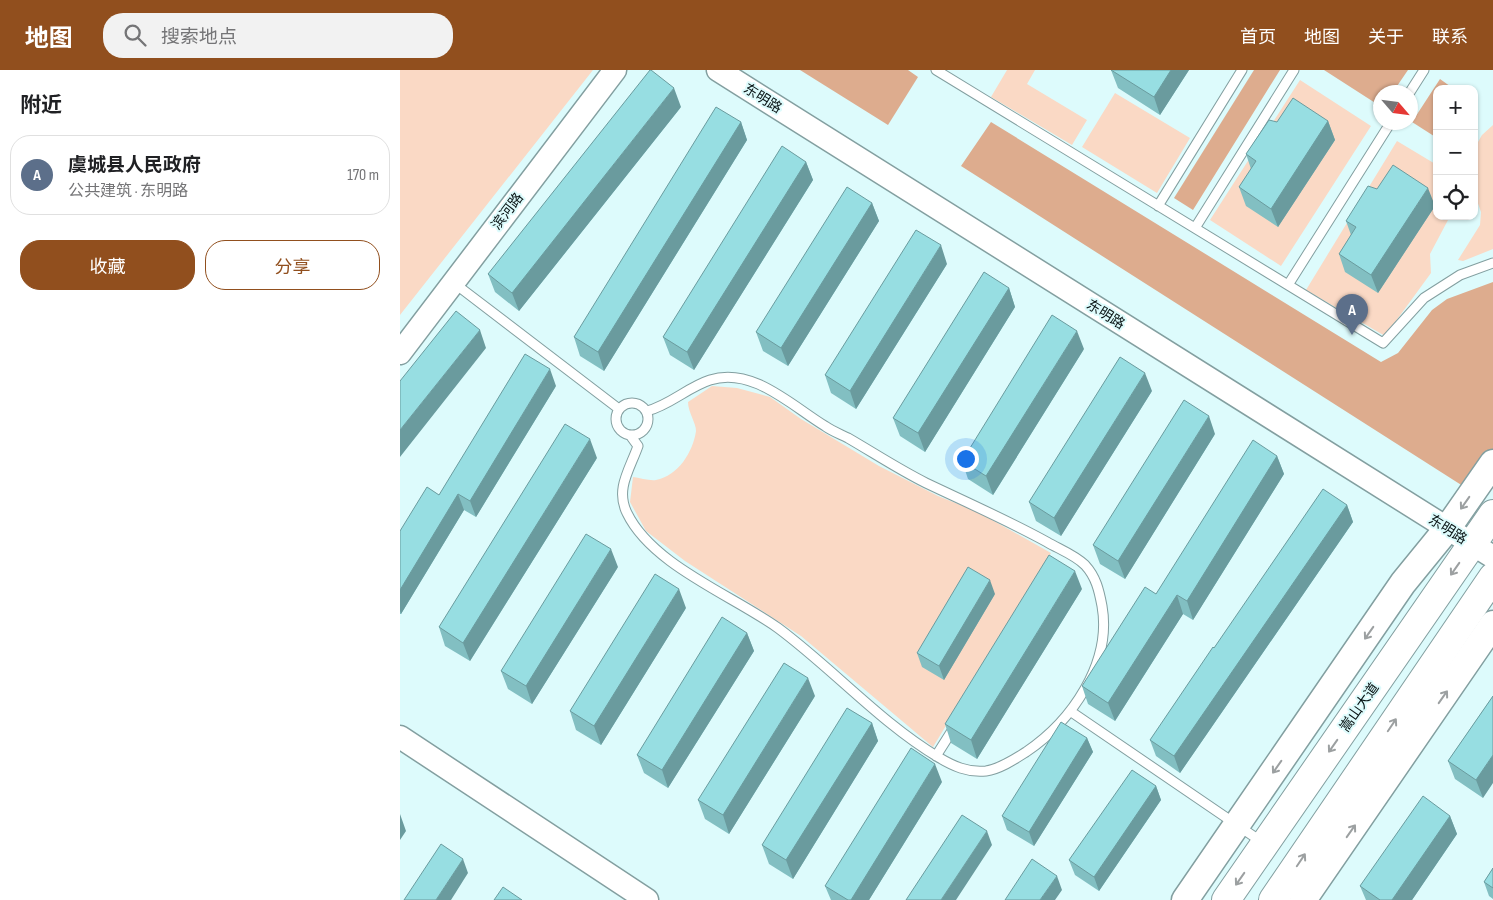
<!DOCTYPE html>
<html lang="zh">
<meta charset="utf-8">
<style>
body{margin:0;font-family:"Sofia Sans Condensed","Noto Sans SC",sans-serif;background:#f2f2f2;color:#202124}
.controls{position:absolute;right:15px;top:15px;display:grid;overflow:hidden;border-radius:10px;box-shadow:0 1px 4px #0004}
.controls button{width:45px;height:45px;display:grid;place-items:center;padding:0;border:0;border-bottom:1px solid #e0e0e0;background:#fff;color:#202124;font:25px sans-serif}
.compass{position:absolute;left:973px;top:15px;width:45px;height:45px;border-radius:50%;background:#fff;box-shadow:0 1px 4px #0004;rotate:118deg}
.you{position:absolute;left:565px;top:388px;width:18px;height:18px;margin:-12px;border:4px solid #fff;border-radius:50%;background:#1a73e8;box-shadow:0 0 0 8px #1a73e833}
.badge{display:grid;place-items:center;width:32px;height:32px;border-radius:50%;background:#914f1e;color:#fff;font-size:16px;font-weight:700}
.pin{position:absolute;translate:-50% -41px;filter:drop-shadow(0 1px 2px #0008)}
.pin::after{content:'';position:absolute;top:26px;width:18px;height:15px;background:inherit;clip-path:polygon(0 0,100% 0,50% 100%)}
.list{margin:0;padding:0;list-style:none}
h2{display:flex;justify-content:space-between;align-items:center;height:65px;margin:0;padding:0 20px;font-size:21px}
h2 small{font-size:16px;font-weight:400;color:#757577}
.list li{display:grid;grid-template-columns:32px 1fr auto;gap:15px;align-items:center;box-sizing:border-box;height:80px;margin:0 10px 10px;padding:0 10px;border:1px solid #e0e0e0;border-radius:20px}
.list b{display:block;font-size:19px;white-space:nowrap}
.list p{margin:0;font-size:16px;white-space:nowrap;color:#757577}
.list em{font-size:16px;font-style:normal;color:#757577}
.actions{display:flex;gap:10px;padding:15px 20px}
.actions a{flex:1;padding:11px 0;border:1px solid #914f1e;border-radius:20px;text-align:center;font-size:18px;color:#914f1e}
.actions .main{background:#914f1e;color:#fff}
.icon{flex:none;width:28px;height:28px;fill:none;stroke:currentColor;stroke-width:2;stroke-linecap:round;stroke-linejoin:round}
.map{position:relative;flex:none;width:1093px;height:830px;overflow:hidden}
header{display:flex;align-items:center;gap:30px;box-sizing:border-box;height:70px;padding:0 25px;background:#914f1e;color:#fff}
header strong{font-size:24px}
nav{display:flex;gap:28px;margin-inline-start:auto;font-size:18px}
.search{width:350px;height:45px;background:#f2f2f2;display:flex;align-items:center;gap:12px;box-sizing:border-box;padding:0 18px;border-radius:20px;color:#757577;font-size:19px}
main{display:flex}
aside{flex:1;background:#fff}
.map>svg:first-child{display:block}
.green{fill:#fad9c5}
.forest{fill:#ddac8e}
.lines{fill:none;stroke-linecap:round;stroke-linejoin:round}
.service-casing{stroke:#839fa0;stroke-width:11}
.tertiary-casing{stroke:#839fa0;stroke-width:25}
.secondary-casing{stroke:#839fa0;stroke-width:29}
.primary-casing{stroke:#839fa0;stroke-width:30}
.service{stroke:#fff;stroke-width:9}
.tertiary{stroke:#fff;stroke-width:22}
.secondary{stroke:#fff;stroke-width:26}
.primary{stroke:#fff;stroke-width:28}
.wall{fill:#82bfc2}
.shaded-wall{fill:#6a9b9e}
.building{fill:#97dee2;stroke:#6a9b9e}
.oneway{stroke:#9ca0a1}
.labels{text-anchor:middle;stroke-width:4;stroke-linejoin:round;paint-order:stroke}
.street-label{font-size:14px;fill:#081213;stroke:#ddfbfc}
</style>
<header>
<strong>地图</strong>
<div class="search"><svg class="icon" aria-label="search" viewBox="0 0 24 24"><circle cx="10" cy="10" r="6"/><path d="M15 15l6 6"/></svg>搜索地点</div>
<nav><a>首页</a><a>地图</a><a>关于</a><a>联系</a></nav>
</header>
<main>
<aside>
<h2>附近<small></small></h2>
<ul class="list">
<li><span class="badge" style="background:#5c6f8a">A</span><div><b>虞城县人民政府</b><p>公共建筑 · 东明路</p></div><em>170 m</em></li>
</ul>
<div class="actions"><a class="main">收藏</a><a>分享</a></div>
</aside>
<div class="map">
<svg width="1093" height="830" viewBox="0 0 1093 830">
<rect width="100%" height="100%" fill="#ddfbfc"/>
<path class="green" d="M0,0H193L0,245Z
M607,0H635L627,14L687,50L672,75L591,27Z
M900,10L971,56L881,196L810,150Z
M715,23L790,68L757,123L682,77Z
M1093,55V179L1063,191L1058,190L1080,155L1081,142L1074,122V79L1082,65Z
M997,71L1037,95V146H1049L1048,150L1030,184L1031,203L985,266L906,220Z
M312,316L337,318L370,327L401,349L479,396L538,426L578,442L651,483L533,677L401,566L285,491L246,461L230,432L233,407C240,408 250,411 256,410C278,406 293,382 296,361C296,353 288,342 288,332Z"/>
<path class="forest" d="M400,0H508L518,7L488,55Z
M854,0H880L793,140L774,128Z
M924,0H1008L993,22H981L980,36Z
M1040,9L1054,19H1037V68L1012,52Z
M591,52L981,292L998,283L1032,240L1047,229L1093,212V379L1066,418L561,96Z"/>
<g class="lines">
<g class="service-casing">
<path id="service" d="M536,0L983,273L1024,228L1060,205L1093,193
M1010,22L1024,0
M758,136L842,0
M795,158L894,0
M54,213L219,339
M888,215L991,52
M216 349a16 16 0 1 1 32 0a16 16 0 1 1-32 0Z
M230,365L238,376C230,399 215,419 227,443C252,495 332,525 378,558C432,598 481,653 538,687C553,696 568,703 586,701C600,699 615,689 626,682C672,651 712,593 702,536C699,520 696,507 685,495C675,485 659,479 647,472C607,450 566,432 526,413C498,399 474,383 448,368C440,364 432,361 425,356C392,336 352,296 310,310C288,317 270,335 247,341
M670,641L862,772
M536,686L555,656"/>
</g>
<g class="tertiary-casing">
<path id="tertiary" d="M318,0L1093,487
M0,283L215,0
M0,667L247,830"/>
</g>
<g class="secondary-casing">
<path id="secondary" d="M785,830L1003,513L1047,459L1093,393
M903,830L1093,554"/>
</g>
<g class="primary-casing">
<path id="primary" d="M826,830L1093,444
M873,830L1093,507"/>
</g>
<use href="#service" class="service"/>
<use href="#tertiary" class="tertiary"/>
<use href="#secondary" class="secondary"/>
<use href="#primary" class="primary"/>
</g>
<path class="wall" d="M711,0H789L760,45L718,18Z
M281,37L119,241L95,222L88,204Z
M928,51L935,70L878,157L846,136L839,117L851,99L846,84L877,52Z
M341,52L347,70L204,301L180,286L174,267Z
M406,92L413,110L294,300L270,285L263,267Z
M472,133L479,151L388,296L363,281L356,262Z
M1035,136L978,223L945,202L939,184L951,165L946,151Z
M547,194L456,339L431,323L425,305Z
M609,218L615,237L525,382L500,366L493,348Z
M684,279L593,425L568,409L562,391Z
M156,316L76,447L64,440L1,544H0V461Z
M752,321L661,466L636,451L629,432Z
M815,364L725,509L700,494L693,475Z
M877,386L884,404L793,550L783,544L715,651L688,634L682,616L756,524Z
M197,388L70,591L45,576L39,557Z
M947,435L953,452L780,703L756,686L750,670Z
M218,497L132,634L108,619L101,601Z
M682,519L577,689L551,673L545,654Z
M595,524L544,610L522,597L517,583Z
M286,538L201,675L176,660L170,641Z
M347,563L354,581L268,718L244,703L237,685Z
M415,626L329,764L305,749L298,730Z
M1093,626L1083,728L1055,709L1048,691Z
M472,653L478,671L393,809L369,794L362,775Z
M687,668L693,682L634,776L607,760L602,746Z
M542,712L469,830H431L425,816Z
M756,716L761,730L699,821L675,805L669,790Z
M1050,746L1057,764L1012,830H966L960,816Z
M1093,798V829L1089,826L1084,812Z"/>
<path class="shaded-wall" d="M771,0H789L760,45L754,27Z
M274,18L281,37L119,241L112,223Z
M928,51L935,70L878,157L871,139Z
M341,52L347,70L204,301L198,282Z
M406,92L413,110L294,300L287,282Z
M1028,118L1035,136L978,223L971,205Z
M472,133L479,151L388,296L381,278Z
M541,175L547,194L456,339L450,321Z
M609,218L615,237L525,382L518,363Z
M80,260L86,278L0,387V360Z
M677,261L684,279L593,425L586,406Z
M150,299L156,316L76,447L70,431Z
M745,303L752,321L661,466L654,448Z
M809,346L815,364L725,509L718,491Z
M190,369L197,388L70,591L63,573Z
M877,386L884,404L793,550L787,531Z
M58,424L64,440L1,544L0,541V520Z
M947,435L953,452L780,703L774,686Z
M211,479L218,497L132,634L126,616Z
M675,501L682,519L577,689L571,670Z
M590,510L595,524L544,610L539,596Z
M279,519L286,538L201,675L194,656Z
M777,525L783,544L715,651L708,633Z
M347,563L354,581L268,718L262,700Z
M408,608L415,626L329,764L323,745Z
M472,653L478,671L393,809L386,790Z
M687,668L693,682L634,776L629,762Z
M1093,685V713L1083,728L1076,710Z
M535,694L542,712L469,830H451Z
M756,716L761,730L699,821L694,807Z
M0,744L6,761L0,770Z
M1050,746L1057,764L1012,830H992Z
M587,761L592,775L556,830H541Z
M63,789L68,803L51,830H36Z
M657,806L662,820L655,830H640Z"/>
<path class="building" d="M250,0H251L274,18L112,223L88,204Z
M711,0H771L754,27Z
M893,28L928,51L871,139L839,117L856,91L846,84L869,50L877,52Z
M316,37L341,52L198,282L174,267Z
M382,76L406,92L287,282L263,267Z
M993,95L1028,118L971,205L939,184L956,157L946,151L968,116L977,119Z
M447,117L472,133L381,278L356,262Z
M516,160L541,175L450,321L425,305Z
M584,202L609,218L518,363L493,348Z
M56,241L80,260L0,360V311Z
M652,245L677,261L586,406L562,391Z
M125,284L150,299L70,431L58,424L0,520V461L27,417L39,425Z
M720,287L745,303L654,448L629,432Z
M784,330L809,346L718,491L693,475Z
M165,354L190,369L63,573L39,557Z
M853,370L877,386L787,531L777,525L708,633L682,616L745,517L756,524Z
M923,419L947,435L774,686L750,670L813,577L814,578Z
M186,464L211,479L126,616L101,601Z
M649,485L675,501L571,670L545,654Z
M568,497L590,510L539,596L517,583Z
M255,504L279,519L194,656L170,641Z
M322,547L347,563L262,700L237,685Z
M384,593L408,608L323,745L298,730Z
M1093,626V685L1076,710L1048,691Z
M447,638L472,653L386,790L362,775Z
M661,652L687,668L629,762L602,746Z
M511,678L535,694L451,830H448L425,816Z
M732,700L756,716L694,807L669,790Z
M1023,726L1050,746L992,830H980L960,816Z
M562,745L587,761L541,830H506Z
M41,774L63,789L36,830H4Z
M632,789L657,806L640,830H605Z
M1093,798V818L1084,812Z
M103,817L122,830H94Z"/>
<defs><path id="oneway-shaft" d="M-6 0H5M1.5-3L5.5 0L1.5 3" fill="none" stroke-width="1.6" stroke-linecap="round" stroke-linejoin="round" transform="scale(1.25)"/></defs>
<g class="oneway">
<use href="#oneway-shaft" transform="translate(1065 433) rotate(125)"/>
<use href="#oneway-shaft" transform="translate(1055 499) rotate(125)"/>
<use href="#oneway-shaft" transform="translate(969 563) rotate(125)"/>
<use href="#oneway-shaft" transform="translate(1043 627) rotate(-55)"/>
<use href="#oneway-shaft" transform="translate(992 655) rotate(-56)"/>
<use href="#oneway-shaft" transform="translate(933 676) rotate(125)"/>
<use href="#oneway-shaft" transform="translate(877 697) rotate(125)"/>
<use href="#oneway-shaft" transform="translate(951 761) rotate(-55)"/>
<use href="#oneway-shaft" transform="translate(901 790) rotate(-56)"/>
<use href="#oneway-shaft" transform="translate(840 809) rotate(125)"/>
</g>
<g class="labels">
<g class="street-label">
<text transform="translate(363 28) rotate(32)" y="5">东明路</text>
<text transform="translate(107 141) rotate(-53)" y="5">滨河路</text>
<text transform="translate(706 244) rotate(32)" y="5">东明路</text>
<text transform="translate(1048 459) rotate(32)" y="5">东明路</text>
<text transform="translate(959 637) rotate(-55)" y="5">嵩山大道</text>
</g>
</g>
</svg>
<div class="controls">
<button>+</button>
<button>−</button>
<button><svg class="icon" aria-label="locate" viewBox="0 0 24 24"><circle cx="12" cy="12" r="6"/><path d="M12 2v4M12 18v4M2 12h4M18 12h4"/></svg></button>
</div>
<svg class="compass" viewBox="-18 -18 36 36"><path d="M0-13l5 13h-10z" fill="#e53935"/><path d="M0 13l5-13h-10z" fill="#757577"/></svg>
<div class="you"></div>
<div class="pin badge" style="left:952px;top:265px;background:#5c6f8a">A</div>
</div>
</main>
